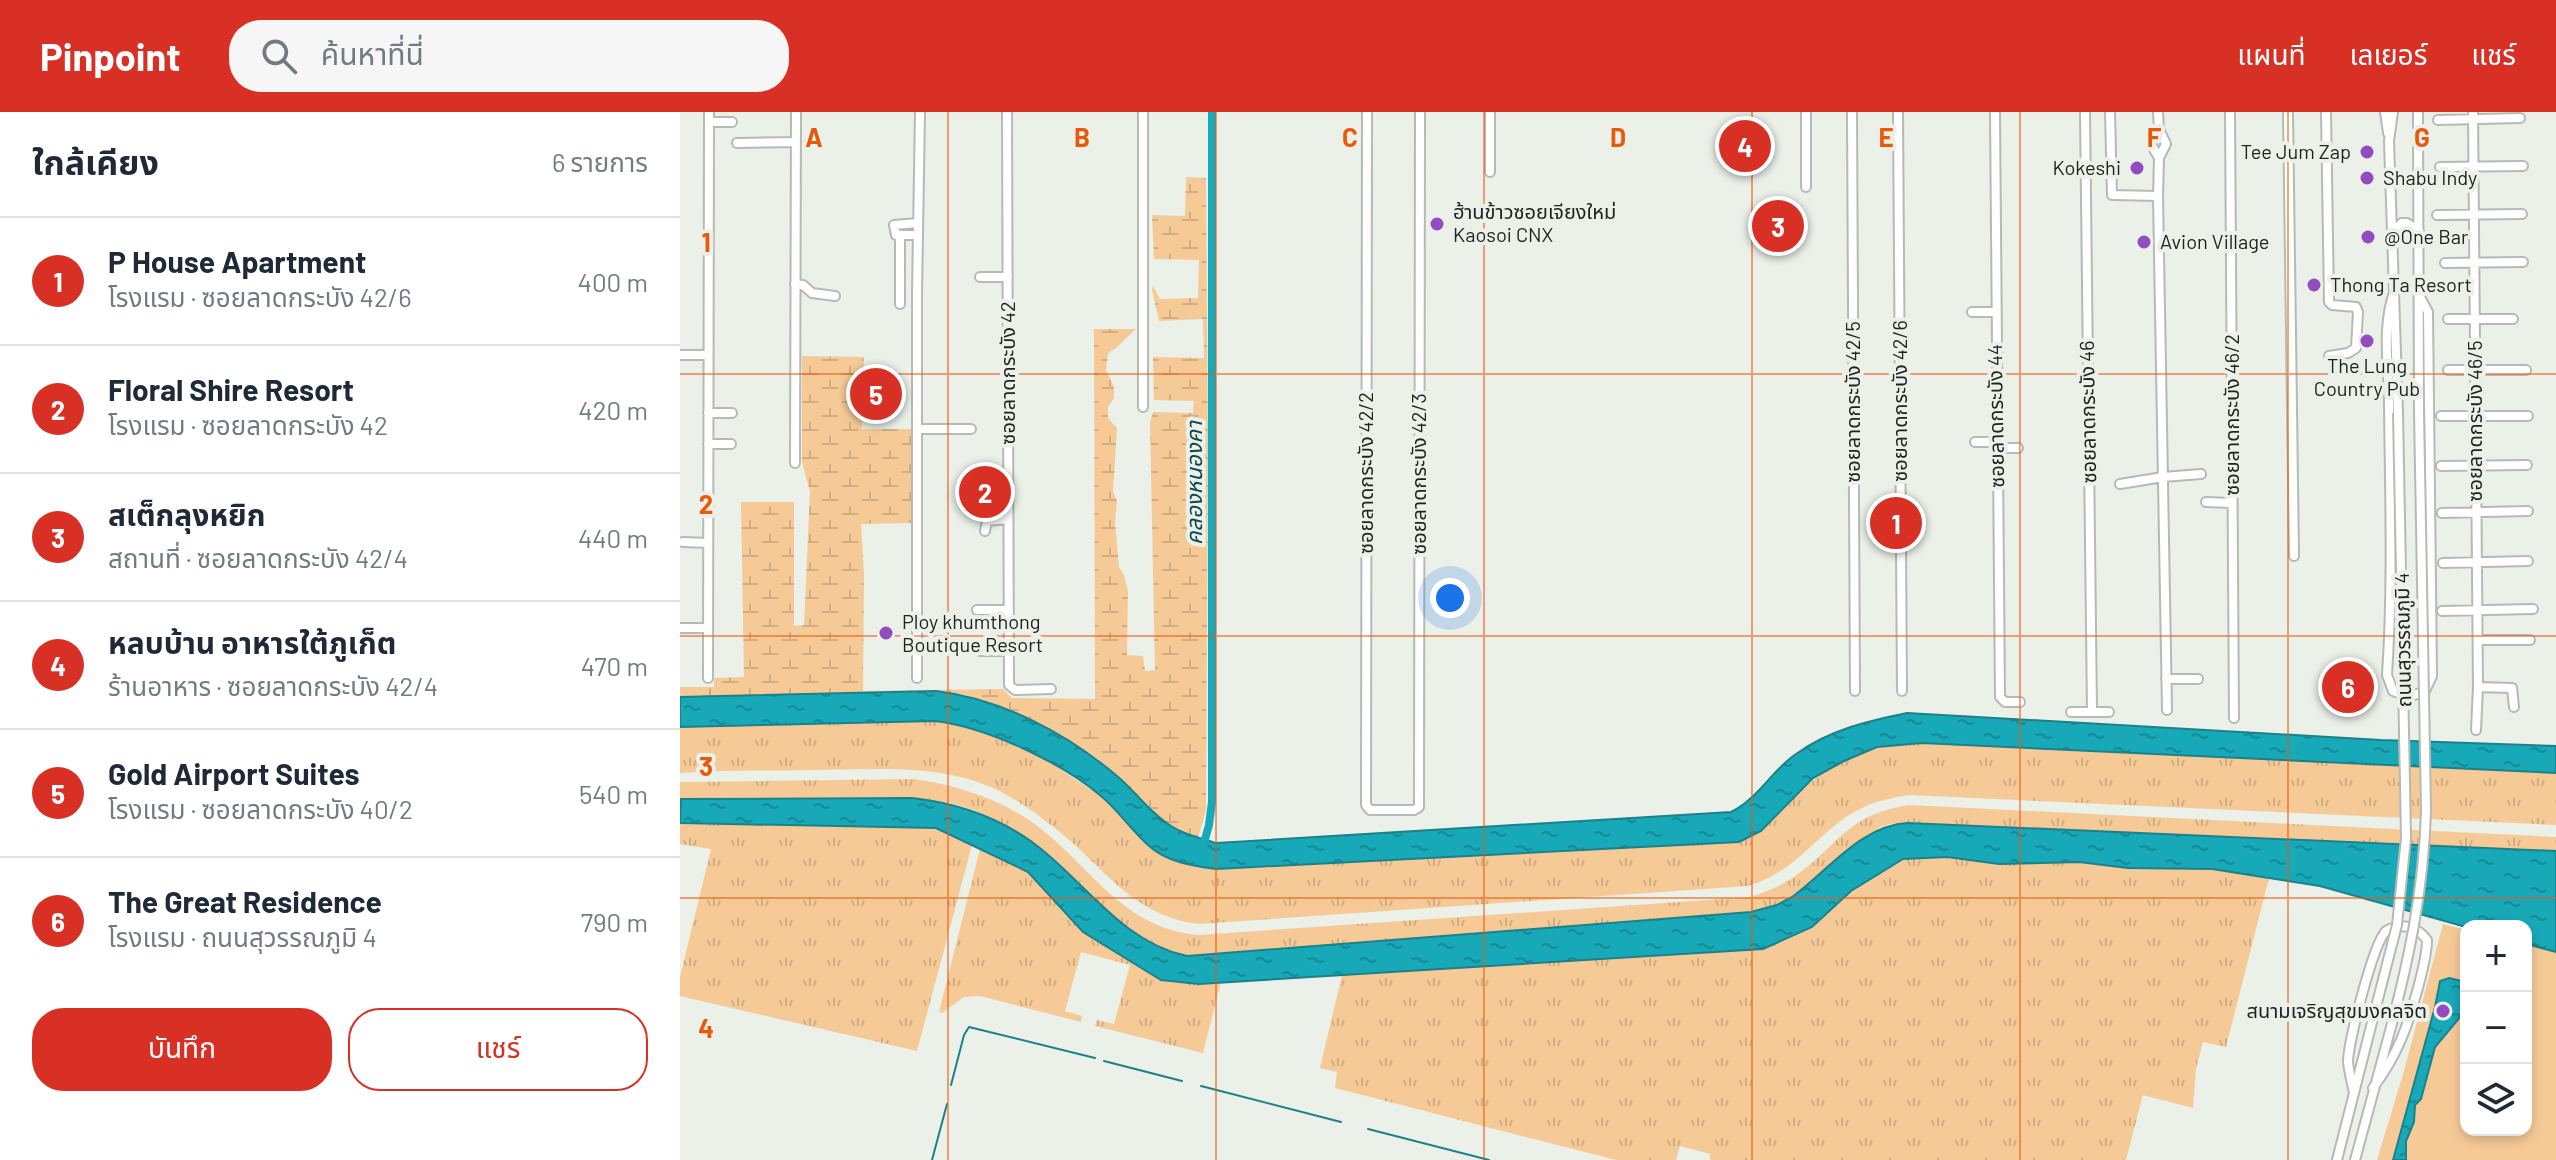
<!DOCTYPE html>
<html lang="th">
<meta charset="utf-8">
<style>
body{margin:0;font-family:Barlow,"Noto Sans Thai",sans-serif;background:#f6f6f7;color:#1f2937}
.controls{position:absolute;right:24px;bottom:24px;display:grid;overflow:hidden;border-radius:16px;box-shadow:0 4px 12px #0003}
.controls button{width:72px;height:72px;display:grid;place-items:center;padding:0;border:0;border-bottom:2px solid #e0e1e3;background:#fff;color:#1f2937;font:40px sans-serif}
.you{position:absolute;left:770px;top:486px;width:28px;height:28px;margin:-20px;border:6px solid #fff;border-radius:50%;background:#1a73e8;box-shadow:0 0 0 12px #1a73e833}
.badge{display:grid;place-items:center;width:52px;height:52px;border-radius:50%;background:#d93025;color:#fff;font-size:26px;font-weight:700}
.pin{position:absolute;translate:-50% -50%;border:4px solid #fff;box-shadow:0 2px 8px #0006}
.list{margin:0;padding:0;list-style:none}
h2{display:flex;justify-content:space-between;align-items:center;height:104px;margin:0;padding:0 32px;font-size:34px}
h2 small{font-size:26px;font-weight:400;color:#747a83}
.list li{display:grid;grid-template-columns:52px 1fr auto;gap:24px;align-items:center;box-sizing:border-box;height:128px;padding:0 32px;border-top:2px solid #e0e1e3}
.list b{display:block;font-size:30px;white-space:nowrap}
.list p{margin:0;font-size:26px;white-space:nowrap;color:#747a83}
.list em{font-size:26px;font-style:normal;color:#747a83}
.actions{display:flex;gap:16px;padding:24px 32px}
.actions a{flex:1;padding:18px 0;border:2px solid #d93025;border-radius:32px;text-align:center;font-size:28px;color:#d93025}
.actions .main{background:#d93025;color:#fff}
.icon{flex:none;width:44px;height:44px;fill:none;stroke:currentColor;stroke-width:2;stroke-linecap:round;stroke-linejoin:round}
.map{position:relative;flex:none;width:1876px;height:1048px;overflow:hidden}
header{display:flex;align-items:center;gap:48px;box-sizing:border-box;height:112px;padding:0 40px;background:#d93025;color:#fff}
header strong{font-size:38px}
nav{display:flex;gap:44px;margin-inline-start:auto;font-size:28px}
.search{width:560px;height:72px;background:#f6f6f7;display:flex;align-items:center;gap:20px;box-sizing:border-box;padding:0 28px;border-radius:32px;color:#747a83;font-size:30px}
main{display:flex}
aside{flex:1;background:#fff}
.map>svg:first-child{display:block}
.grass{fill:url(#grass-tufts)}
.wetland{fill:url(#wetland-marsh)}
.park{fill:#f6ca97}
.water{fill:url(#water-ripples);stroke:#1b818b;stroke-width:2}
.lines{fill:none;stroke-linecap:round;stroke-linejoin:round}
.stream{stroke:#1b818b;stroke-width:2}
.canal{stroke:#18a9b9;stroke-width:8}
.minor-casing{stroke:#b5bab4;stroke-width:12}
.minor{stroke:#fff;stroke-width:8}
.minor-bridge-casing{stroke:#b5bab4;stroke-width:12;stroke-linecap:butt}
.minor-bridge{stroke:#fff;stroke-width:8}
.grid{fill:none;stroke:#e8590c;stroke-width:2;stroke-opacity:0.55}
.poi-dot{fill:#934cc0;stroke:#ebf0e9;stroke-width:3}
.labels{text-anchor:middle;stroke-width:8;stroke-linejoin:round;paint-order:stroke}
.poi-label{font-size:20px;fill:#212321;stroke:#ebf0e9;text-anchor:start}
.street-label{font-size:20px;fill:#212321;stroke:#ebf0e9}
.water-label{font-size:22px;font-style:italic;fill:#0f474e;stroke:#ebf0e9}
.grid-label{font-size:26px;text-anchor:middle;font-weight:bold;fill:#e8590c;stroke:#ebf0e9;stroke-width:8;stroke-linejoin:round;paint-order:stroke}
</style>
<header>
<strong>Pinpoint</strong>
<div class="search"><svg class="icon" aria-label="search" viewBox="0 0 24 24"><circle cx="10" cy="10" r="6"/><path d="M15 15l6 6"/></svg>ค้นหาที่นี่</div>
<nav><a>แผนที่</a><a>เลเยอร์</a><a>แชร์</a></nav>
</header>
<main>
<aside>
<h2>ใกล้เคียง<small>6 รายการ</small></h2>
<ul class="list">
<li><span class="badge">1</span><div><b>P House Apartment</b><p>โรงแรม · ซอยลาดกระบัง 42/6</p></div><em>400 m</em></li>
<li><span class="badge">2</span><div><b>Floral Shire Resort</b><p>โรงแรม · ซอยลาดกระบัง 42</p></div><em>420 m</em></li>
<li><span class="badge">3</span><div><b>สเต็กลุงหยิก</b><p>สถานที่ · ซอยลาดกระบัง 42/4</p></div><em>440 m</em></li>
<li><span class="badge">4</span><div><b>หลบบ้าน อาหารใต้ภูเก็ต</b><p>ร้านอาหาร · ซอยลาดกระบัง 42/4</p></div><em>470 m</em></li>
<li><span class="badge">5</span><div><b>Gold Airport Suites</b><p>โรงแรม · ซอยลาดกระบัง 40/2</p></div><em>540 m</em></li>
<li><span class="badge">6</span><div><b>The Great Residence</b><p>โรงแรม · ถนนสุวรรณภูมิ 4</p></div><em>790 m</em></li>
</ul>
<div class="actions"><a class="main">บันทึก</a><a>แชร์</a></div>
</aside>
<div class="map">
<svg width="1876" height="1048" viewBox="0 0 1876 1048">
<defs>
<pattern id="grass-tufts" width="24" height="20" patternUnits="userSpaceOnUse" patternTransform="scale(2)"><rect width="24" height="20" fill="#f6ca97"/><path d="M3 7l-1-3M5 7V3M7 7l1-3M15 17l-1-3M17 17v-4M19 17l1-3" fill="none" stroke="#d3ad82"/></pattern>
<pattern id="wetland-marsh" width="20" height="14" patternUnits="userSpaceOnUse" patternTransform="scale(2)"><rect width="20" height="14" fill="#f6ca97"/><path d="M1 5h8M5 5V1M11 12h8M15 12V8" fill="none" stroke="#d3ad82"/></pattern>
<pattern id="water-ripples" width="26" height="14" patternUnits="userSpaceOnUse" patternTransform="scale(2)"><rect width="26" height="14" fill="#18a9b9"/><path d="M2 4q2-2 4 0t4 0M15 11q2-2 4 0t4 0" fill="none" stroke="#158996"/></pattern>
</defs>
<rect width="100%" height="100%" fill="#ebf0e9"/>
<path class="grass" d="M255,609L279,612L306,621L366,648L421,684L470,736L1081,719C1115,684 1148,646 1198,635C1212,632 1227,632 1242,631L1876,661V713L1228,683C1211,686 1195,689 1180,697C1137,719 1119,759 1068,774L519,812C463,806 432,768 394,732C372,713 350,696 325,682C266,650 198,658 134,658C89,659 45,658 0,661V615Z
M234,667C275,673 314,685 349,708C409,749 438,816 519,823L1071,785C1085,780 1099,775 1111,767C1159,735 1164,703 1229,693L1876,725V739L1215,711L1200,715L1112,785L1097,793L1071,800L507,844C443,831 405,770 356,733C329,713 296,695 263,690C219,683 172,686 128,686C86,687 42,684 0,688V670H6Z
M51,708L52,711L256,716L292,733L237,939L0,884V865L31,737L0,732V711Z
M300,737L348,760L403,821L481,868L519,872L541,870L523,941L415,914L417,908L434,912L450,853L401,840L385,899L402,904L401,910L300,884L284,885L262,901L259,900Z
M1267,745L1319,752L1399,750L1448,756L1532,757L1589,766L1546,935L1523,930L1516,957L1513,996L1463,983L1446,1048H1030V1042L1000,1034L996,1048H936L655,976L657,960L640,956L662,863L1083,837L1132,815L1171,779L1223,747Z"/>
<path class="wetland" d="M506,65L526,66L528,341L526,698L518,726L488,712L437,664L286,583L256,579L0,585V575H34V566L64,565L61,390H114V514L124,513L130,380L122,350V244L184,245L182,317H235L236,411L181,412L184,463L183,579L323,577L332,586L415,587L414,217H456L436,236L428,241L426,258L434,275V286L428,295V306L437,316L433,379L437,389L435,410L439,455L444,463L448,479L447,543L463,544L465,559L475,558L470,310L473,300L513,301L514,289L474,288L473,245L524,246L523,207L479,209L472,178L473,174L480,187L518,186L519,148L474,147L472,103L505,104Z"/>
<path class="park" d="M1763,812L1786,818V1018H1846V832L1876,839V1048H1697L1724,959Z"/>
<path class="water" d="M256,579C322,587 386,621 437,664C455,679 470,701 491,714C505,723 521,726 536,731L1051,700C1078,687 1092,658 1116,642C1149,618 1188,609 1227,601L1701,628L1876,634V661L1242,631L1197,635L1164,649L1133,666L1081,719L1059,730L536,757C513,754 486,750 468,733C451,718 438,698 421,684C381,650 306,615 255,609L0,615V585Z
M232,686C277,691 319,705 356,733C405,770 443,831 507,844L1071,800L1097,793L1112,785C1148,759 1181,713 1228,711L1876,739V840L1846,832V814L1786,815L1640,774L1532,757L1448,756L1399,750L1319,752L1267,745L1223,747L1171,779L1132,815L1083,837L519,872L481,868L403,820L348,760L256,716L0,711L1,687Z
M1769,866L1786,870V898L1755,935L1741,987L1735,993L1734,1010L1726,1029V1048H1713L1755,895L1760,869Z"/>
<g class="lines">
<path class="stream" d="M424,949L502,969
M271,973L284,923L289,915L415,946
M521,974L661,1010
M688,1017L809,1048
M252,1048L267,992"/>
<path class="canal" d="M522,738L529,713L532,690V0"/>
<g class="minor-casing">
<path id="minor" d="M327,0L329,573L335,578L371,577
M687,0L686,693L690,698H734L739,695L740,0
M810,0V60
M1126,0V75
M1172,0L1175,579
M1218,0L1222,579
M1315,0L1320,585L1325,590H1340
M1405,0L1412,600
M1430,0L1432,83L1478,84
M1478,0L1479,17
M1550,0L1554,606
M1608,0L1614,444
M1646,0L1649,190L1652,193L1676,195L1678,200L1676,236L1668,241L1649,244
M1705,0L1708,21
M1713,0L1709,29L1718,301
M1738,0L1739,299
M1793,0L1798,575L1796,618
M1758,8L1840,6
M29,10H52
M1479,17L1486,32L1479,46L1478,84L1487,598
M1479,17L1471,32L1479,46
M57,31L115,30
M1760,55L1843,54
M1757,103L1842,102
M1714,118L1722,111H1727L1739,119
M220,123V192
M237,123H216L214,113L238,111
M1765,151L1843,150
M300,165H328
M115,172L123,173L132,181L155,184
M1715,178C1701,214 1709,254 1709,293C1710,382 1713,474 1707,563L1713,579L1729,585L1745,579L1752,564L1748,200L1738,181
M1292,200H1315
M1768,207H1833
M0,243H28
M1768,258H1846
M463,295V0
M28,301H52
M1761,304H1848
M237,317H291
M1295,330H1317
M28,332H51
M1317,336H1338
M115,351L116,0
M1761,354L1847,353
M1440,372L1483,365L1521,362
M1526,390L1552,391
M1762,401L1848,399
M305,419L307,409L328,407
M3,430L28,431
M1763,451L1848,449
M297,498H329
M1762,499L1853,497
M329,513H354
M0,516H28
M1798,528H1850
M300,539H329
M28,566L29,0
M237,566V182L240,0
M1486,567H1518
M1798,575L1832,576L1834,595
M1391,600H1429
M1674,981C1672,971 1669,960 1668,950C1668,931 1693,832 1706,819C1721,811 1736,813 1747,828C1747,842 1743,857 1739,872C1728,913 1719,941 1693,976
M1657,1048L1688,926
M1675,1048L1707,930"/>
</g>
<use href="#minor" class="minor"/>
<g class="minor-bridge-casing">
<path id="minor-bridge" d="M1688,926L1717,813L1726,726L1718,301
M1707,930C1728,853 1744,778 1746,698L1739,299"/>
</g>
<use href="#minor-bridge" class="minor-bridge"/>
</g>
<path class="grid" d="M268,0V1048M536,0V1048M804,0V1048M1072,0V1048M1340,0V1048M1608,0V1048M0,262H1876M0,524H1876M0,786H1876"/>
<g class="poi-dot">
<circle cx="1687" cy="40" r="8"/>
<circle cx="1457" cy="56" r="8"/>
<circle cx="1687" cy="66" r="8"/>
<circle cx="757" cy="112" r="8"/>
<circle cx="1688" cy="125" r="8"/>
<circle cx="1464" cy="130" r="8"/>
<circle cx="1634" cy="173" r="8"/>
<circle cx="1687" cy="229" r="8"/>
<circle cx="206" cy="521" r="8"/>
<circle cx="1763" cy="899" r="8"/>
</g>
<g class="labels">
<g class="poi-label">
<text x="1671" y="47" text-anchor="end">Tee Jum Zap</text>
<text x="1441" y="63" text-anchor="end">Kokeshi</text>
<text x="1703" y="73">Shabu Indy</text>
<text x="773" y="107">ฮ้านข้าวซอยเจียงใหม่<tspan x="773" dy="23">Kaosoi CNX</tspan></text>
<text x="1704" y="132">@One Bar</text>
<text x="1480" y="137">Avion Village</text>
<text x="1650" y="180">Thong Ta Resort</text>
<text x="1687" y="261" text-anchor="middle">The Lung<tspan x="1687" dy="23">Country Pub</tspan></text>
<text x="222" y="517">Ploy khumthong<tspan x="222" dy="23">Boutique Resort</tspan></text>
<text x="1747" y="906" text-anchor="end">สนามเจริญสุขมงคลจิต</text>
</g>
<g class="street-label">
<text transform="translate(328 261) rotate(-90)" y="7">ซอยลาดกระบัง 42</text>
<text transform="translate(1220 289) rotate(-90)" y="7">ซอยลาดกระบัง 42/6</text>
<text transform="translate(1173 290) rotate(-90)" y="7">ซอยลาดกระบัง 42/5</text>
<text transform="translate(1408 300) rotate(-91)" y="7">ซอยลาดกระบัง 46</text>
<text transform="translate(1552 303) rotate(-90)" y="7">ซอยลาดกระบัง 46/2</text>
<text transform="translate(1316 304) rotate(-91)" y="7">ซอยลาดกระบัง 44</text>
<text transform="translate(1795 309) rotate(-90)" y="7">ซอยลาดกระบัง 46/5</text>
<text transform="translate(686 361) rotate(-90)" y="7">ซอยลาดกระบัง 42/2</text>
<text transform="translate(739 362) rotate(-90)" y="7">ซอยลาดกระบัง 42/3</text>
<text transform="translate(1723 528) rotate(-91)" y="7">ถนนสุวรรณภูมิ 4</text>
</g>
<g class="water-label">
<text transform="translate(514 371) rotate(-90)" y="8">คลองหนองคา</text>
</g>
</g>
<g class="grid-label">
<text x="134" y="35">A</text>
<text x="402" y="35">B</text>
<text x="670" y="35">C</text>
<text x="938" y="35">D</text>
<text x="1206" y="35">E</text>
<text x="1474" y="35">F</text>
<text x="1742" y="35">G</text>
<text x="26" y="140">1</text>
<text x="26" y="402">2</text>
<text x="26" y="664">3</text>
<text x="26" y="926">4</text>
</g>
</svg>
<div class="controls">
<button>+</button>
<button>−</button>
<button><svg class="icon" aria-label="layers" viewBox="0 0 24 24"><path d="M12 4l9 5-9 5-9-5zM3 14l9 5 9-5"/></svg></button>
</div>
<div class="you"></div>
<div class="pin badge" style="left:1216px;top:411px">1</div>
<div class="pin badge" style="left:305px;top:380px">2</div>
<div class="pin badge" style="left:1098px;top:114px">3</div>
<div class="pin badge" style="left:1065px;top:34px">4</div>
<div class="pin badge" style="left:196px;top:282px">5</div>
<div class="pin badge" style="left:1668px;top:575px">6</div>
</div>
</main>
